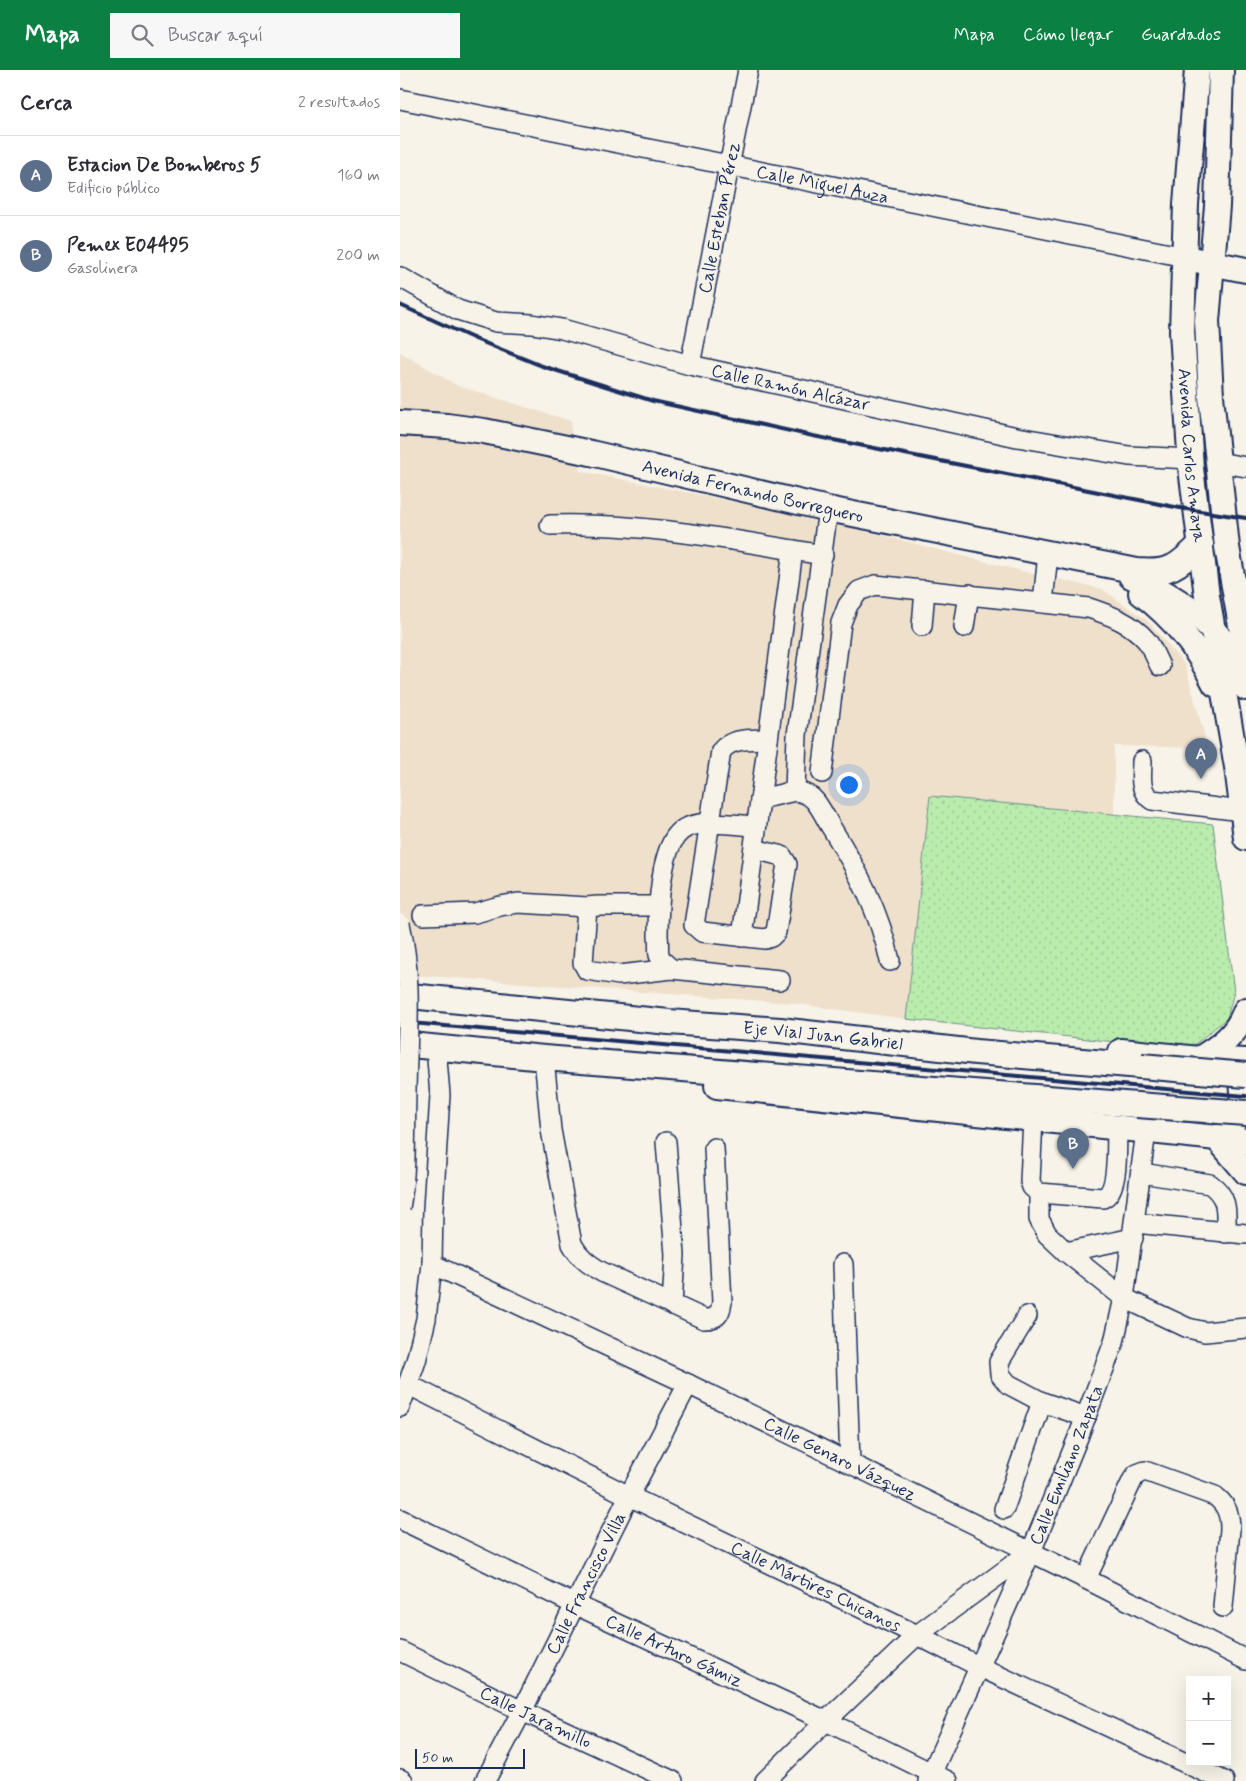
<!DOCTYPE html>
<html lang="es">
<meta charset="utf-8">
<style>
body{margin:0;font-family:Mynerve,sans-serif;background:#f7f7f7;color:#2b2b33}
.controls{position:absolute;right:15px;bottom:15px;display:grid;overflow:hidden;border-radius:0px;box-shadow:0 5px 20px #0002}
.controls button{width:45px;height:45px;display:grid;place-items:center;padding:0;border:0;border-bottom:1px solid #e1e1e2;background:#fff;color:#2b2b33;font:25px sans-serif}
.scale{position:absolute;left:15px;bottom:12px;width:110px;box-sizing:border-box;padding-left:5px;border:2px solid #1b2f5e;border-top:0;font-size:14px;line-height:18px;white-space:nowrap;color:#1b2f5e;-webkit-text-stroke:4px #f7f3e8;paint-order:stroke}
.you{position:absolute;left:448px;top:714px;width:18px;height:18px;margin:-12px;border:4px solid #fff;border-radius:50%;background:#1a73e8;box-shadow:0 0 0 8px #1a73e833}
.badge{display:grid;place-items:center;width:32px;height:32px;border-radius:50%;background:#0b8043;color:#fff;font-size:16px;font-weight:700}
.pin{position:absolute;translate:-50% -41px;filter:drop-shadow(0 1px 2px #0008)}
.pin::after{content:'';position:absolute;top:26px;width:18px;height:15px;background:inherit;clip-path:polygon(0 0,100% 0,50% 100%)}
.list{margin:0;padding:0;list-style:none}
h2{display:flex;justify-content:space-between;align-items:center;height:65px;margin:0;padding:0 20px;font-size:21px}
h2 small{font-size:16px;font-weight:400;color:#7c7c81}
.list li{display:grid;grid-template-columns:32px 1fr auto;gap:15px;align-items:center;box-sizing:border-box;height:80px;padding:0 20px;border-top:1px solid #e1e1e2}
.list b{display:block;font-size:19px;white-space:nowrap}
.list p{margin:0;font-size:16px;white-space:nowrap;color:#7c7c81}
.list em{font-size:16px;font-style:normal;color:#7c7c81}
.icon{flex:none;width:28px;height:28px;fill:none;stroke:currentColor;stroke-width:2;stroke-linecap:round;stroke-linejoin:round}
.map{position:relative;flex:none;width:846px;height:1711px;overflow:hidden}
header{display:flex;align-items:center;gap:30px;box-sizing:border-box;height:70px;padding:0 25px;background:#0b8043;color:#fff}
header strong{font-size:24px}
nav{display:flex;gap:28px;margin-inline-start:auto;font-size:18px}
.search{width:350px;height:45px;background:#f7f7f7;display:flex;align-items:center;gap:12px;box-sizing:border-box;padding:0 18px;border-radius:0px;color:#7c7c81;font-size:19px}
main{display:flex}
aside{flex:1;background:#fff}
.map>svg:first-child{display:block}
.built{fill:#efe0cc}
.grass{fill:url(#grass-dots);stroke:#6a8e86}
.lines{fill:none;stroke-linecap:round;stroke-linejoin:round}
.minor-casing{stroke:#1b2f5e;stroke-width:22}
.major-casing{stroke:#1b2f5e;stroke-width:28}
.minor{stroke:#f7f3e8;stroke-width:19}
.major{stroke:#f7f3e8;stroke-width:24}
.rail{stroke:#1b2f5e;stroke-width:4}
.minor-bridge-casing{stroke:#1b2f5e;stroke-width:22;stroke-linecap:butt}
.major-bridge-casing{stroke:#1b2f5e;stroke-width:28;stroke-linecap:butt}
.minor-bridge{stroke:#f7f3e8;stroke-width:19}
.major-bridge{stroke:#f7f3e8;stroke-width:24}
.labels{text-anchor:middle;stroke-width:4;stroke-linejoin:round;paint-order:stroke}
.street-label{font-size:18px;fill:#1b2f5e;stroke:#f7f3e8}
</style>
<header>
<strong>Mapa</strong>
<div class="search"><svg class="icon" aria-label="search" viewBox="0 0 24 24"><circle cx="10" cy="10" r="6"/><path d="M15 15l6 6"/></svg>Buscar aquí</div>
<nav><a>Mapa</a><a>Cómo llegar</a><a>Guardados</a></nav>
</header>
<main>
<aside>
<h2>Cerca<small>2 resultados</small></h2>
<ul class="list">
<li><span class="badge" style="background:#5c6f8a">A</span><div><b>Estacion De Bomberos 5</b><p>Edificio público</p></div><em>160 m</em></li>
<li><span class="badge" style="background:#5c6f8a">B</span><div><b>Pemex E04495</b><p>Gasolinera</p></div><em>200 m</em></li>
</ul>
</aside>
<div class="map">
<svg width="846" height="1711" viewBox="0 0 846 1711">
<defs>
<pattern id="grass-dots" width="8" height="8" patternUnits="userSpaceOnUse" patternTransform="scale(1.25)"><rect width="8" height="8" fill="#baecad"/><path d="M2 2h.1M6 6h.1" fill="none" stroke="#9fcb97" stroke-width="1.8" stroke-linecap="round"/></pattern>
</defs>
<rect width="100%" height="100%" fill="#f7f3e8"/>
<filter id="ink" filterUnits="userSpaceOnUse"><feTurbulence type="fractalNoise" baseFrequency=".02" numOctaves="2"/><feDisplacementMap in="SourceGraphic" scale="10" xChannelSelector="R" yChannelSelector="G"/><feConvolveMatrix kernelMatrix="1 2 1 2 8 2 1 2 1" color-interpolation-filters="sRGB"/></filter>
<g filter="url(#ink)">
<path class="built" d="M0,282L58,316L171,351V360L180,401L406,446L634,504L702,519L748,551L785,595L808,678L714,676V744L530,726L506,949L391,933L0,904Z"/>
<path class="grass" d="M530,726L813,754L834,922L827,948L788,980L506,949Z"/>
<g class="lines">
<g class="minor-casing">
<g id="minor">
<path id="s1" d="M0,29L785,187"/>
<path id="s2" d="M0,207L58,240L96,252L132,254L162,259L290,295L617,367L729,386L791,389"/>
<path id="s3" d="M290,295L348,0"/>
<path d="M818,392L846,397"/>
<path d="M428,439L397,665L395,721C403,722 410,725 415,731C421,738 426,749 431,757C457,799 480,843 490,891"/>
<path d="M150,455C242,452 332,470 423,485"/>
<path d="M643,532L648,484"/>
<path d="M522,556L525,520"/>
<path d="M564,557L569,524"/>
<path d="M742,691C742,705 738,721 752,730L842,741"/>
<path d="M422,703L441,553L448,535L459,521L475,515L689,538C710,545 732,553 747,571C752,578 756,588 760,596"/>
<path d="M360,729L395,721"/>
<path d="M356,756C336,755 297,748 281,761C260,777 258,841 258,866C259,872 258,880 259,885C262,892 266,895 272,899L380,910"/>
<path d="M354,779L382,786L387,794L376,862L371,867L365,869L302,862L294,855L321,681C332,667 352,670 368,669"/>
<path d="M187,837L183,893L187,900L219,905L272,899"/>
<path d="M23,845L75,843L100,836L118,833L187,837L198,836H258"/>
<path d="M342,867L393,480"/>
<path d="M144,988L151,1060L172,1174C179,1187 188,1194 202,1202L304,1249C317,1249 320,1245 322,1232L314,1078"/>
<path d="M633,1049L630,1111L632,1117L639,1123L703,1128C720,1121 716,1074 717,1058"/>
<path d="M266,1072L275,1185L272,1235"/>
<path d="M742,1103L810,1114C829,1128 826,1141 826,1163"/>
<path d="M639,1123V1149L647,1164L666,1182"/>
<path d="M735,1153L846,1164"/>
<path d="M733,1168L666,1182L724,1228L788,1258L805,1262L846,1258"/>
<path id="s4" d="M32,1194L288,1314L686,1509L846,1590"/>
<path d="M443,1194L450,1393"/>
<path d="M627,1246L599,1292L600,1304L608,1314L642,1332"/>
<path id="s5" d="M9,1315L229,1426L517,1565L580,1597L824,1711"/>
<path d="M0,1337L16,1291L26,1249L32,1194L33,1139L40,1025L36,977"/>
<path d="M604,1439L642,1332L686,1347"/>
<path id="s6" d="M0,1449L174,1534L426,1651L548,1711"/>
<path d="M686,1509L733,1409L737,1404L745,1401L815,1426C827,1435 830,1445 830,1459L823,1537"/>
<path id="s7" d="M0,1581L122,1641L273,1711"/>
<path d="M0,1709L3,1711"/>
<path id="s8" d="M85,1711L122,1641L229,1426L288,1314"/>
<path d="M365,1711L426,1651L517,1565L630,1482"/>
<path id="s9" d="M528,1711L631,1482L679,1365L714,1272L724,1228L746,1061"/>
</g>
</g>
<g class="major-casing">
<g id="major">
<path id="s10" d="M797,0L786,134L782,262L791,398L807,526L837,697L846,768"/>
<path d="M821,0L817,136L807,251L811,326L827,477L846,584"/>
<path d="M796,190L846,200"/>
<path id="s11" d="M0,353L47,356L84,361L191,383L428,439L737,501C771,504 778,496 801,474"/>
<path d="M731,506C760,519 789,535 811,558C828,574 837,597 846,618"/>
<path d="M741,523C775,549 796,576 815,614"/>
<path id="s12" d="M0,925L269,952L380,960L576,982L741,996"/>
<path d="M0,974L144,988L737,1035"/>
<path d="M721,981L799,989L846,991"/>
<path d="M799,989C821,976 837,964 846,940"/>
<path d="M317,1016L846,1071"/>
<path d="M829,1059C846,1033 846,1021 837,991"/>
<path d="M816,1067L846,1102"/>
</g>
</g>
<use href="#minor" class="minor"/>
<use href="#major" class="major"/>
<path class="rail" d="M0,235L75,269L142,296L253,331L413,366L780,438L846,448
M0,952L846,1026"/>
<g class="minor-bridge-casing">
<path id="minor-bridge" d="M0,854C13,909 7,964 6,1021C5,1060 7,1099 0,1138"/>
</g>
<g class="major-bridge-casing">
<path id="major-bridge" d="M741,996L846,1005
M737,1035L846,1043"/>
</g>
<use href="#minor-bridge" class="minor-bridge"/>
<use href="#major-bridge" class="major-bridge"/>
</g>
</g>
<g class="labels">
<g class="street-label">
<text dy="6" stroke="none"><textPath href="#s1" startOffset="431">Calle Miguel Auza</textPath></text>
<text dy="6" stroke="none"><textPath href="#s3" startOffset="150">Calle Esteban Pérez</textPath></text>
<text dy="6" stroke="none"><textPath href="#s2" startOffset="409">Calle Ramón Alcázar</textPath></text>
<text dy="6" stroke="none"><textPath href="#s10" startOffset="386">Avenida Carlos Amaya</textPath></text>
<text dy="6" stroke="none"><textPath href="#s11" startOffset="360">Avenida Fernando Borreguero</textPath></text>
<text dy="6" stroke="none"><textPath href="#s12" startOffset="425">Eje Vial Juan Gabriel</textPath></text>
<text dy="6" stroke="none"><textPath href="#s4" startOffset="452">Calle Genaro Vázquez</textPath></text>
<text dy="6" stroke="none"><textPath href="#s9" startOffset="345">Calle Emiliano Zapata</textPath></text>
<text dy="6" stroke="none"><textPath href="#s8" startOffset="222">Calle Francisco Villa</textPath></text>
<text dy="6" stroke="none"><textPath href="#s5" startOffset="454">Calle Mártires Chicanos</textPath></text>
<text dy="6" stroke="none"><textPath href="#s6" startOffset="304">Calle Arturo Gámiz</textPath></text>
<text dy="6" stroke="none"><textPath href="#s7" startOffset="151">Calle Jaramillo</textPath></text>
</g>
</g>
</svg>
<div class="controls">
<button>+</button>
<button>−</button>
</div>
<div class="scale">50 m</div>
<div class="you"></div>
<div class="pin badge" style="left:801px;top:709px;background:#5c6f8a">A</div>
<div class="pin badge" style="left:673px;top:1099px;background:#5c6f8a">B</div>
</div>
</main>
